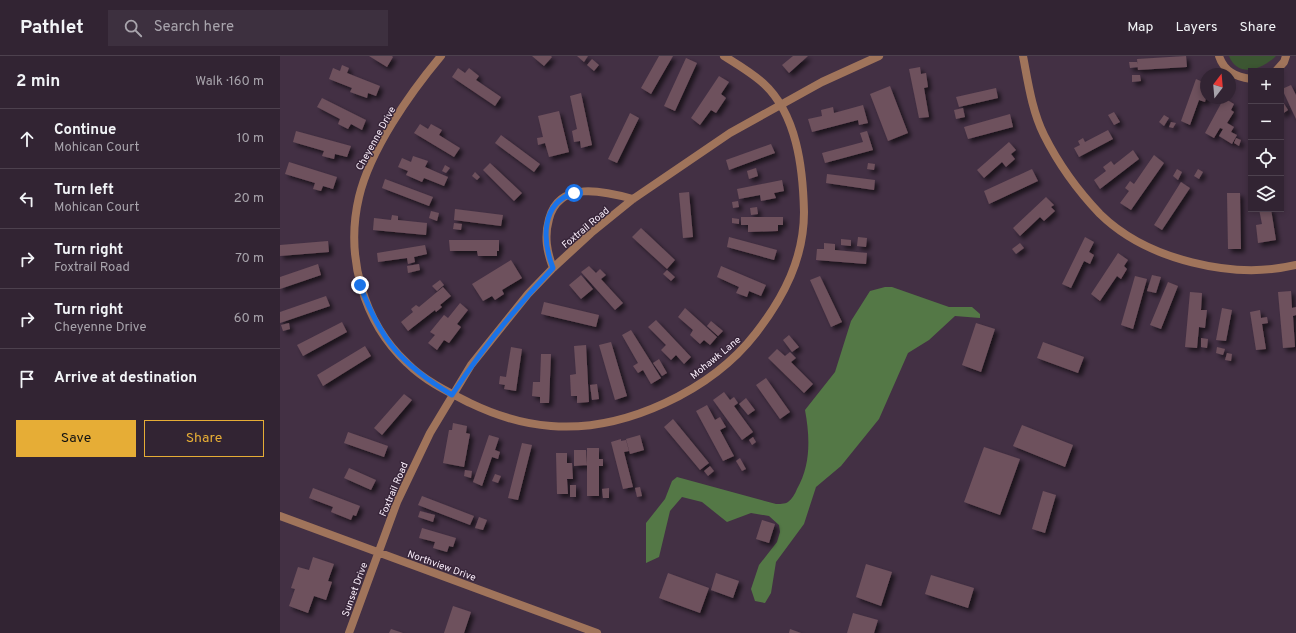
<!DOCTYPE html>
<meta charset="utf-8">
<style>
body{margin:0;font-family:Overpass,sans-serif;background:#3d303f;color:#f1f3f6}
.controls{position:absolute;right:12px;top:12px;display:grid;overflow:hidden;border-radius:0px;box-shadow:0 2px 6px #0003}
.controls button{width:36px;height:36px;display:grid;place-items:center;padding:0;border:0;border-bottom:1px solid #4d414e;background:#322433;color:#f1f3f6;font:20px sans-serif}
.compass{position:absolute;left:920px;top:12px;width:36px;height:36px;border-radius:50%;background:#322433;box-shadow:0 2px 6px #0003;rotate:16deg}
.stop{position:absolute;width:12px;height:12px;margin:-9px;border:3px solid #1a73e8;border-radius:50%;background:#fff}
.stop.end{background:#1a73e8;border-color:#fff;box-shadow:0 1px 4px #0008}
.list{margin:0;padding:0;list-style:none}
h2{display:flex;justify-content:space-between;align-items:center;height:52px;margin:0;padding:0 16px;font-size:17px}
h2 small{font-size:13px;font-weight:400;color:#a8a4ac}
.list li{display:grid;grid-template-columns:26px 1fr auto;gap:12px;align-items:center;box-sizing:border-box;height:60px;padding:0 16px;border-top:1px solid #4d414e}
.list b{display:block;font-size:15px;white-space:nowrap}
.list p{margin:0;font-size:13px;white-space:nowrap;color:#a8a4ac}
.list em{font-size:13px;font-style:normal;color:#a8a4ac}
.actions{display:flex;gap:8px;padding:12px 16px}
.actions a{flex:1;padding:9px 0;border:1px solid #e6ad36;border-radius:0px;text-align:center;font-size:14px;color:#e6ad36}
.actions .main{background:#e6ad36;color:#111}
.icon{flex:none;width:22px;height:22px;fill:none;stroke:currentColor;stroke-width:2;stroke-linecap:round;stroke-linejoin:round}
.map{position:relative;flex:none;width:1016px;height:577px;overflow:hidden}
header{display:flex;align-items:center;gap:24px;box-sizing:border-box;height:56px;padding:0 20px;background:#322433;border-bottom:1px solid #4d414e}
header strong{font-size:19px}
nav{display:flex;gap:22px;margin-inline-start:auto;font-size:14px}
.search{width:280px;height:36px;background:#3d303f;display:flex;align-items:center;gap:10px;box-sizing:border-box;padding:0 14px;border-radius:0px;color:#a8a4ac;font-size:15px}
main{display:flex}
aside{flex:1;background:#322433}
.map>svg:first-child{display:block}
.green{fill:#3c5632}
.forest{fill:#547846}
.building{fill:#6e515d;filter:url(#shadow)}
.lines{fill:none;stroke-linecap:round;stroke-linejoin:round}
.street{stroke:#a0745b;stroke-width:8}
.route{stroke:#1a73e8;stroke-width:5}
.labels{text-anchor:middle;stroke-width:3;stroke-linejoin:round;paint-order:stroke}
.street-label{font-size:10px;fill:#fbeffc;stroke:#38263a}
</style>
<header>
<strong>Pathlet</strong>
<div class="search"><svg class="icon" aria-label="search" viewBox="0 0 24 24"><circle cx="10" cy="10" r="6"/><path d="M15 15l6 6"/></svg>Search here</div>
<nav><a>Map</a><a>Layers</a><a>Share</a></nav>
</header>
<main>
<aside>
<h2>2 min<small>Walk · 160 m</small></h2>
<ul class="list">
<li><svg class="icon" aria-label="ahead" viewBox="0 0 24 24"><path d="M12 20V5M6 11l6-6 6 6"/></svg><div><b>Continue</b><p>Mohican Court</p></div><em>10 m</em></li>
<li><svg class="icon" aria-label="left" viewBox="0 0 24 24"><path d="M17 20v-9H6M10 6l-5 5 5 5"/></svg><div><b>Turn left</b><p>Mohican Court</p></div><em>20 m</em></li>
<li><svg class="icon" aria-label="right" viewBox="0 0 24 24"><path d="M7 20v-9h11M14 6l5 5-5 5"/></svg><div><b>Turn right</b><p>Foxtrail Road</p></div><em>70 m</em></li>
<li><svg class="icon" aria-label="right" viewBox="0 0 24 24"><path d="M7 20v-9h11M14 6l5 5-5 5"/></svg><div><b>Turn right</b><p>Cheyenne Drive</p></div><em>60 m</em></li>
<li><svg class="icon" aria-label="arrive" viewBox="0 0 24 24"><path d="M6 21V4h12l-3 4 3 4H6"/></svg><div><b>Arrive at destination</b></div></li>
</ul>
<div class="actions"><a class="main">Save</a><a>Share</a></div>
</aside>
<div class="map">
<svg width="1016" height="577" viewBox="0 0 1016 577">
<defs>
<filter id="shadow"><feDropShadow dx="3.5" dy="3.5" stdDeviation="2" flood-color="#0009"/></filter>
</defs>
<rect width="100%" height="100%" fill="#433044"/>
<path class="green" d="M949,0H996C983,13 958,23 949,0Z"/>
<path class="forest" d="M605,231H612L669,251H692L700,258V262L675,260L649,284L628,297L599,363L561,410L536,431L524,468L496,506L491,537L485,547L475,545L471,533L479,509L497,486L500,476L499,469L489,460L471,457L447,466L422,446L402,441L390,455L379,501L366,507V467L385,443L392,425L397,421L496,448C499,448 505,448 508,446C512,443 515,438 517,433C531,409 530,381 525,354L555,316L571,265L590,235Z"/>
<path class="building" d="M89,0H112L113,1L107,11Z
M252,0H271L272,1L264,10Z
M297,0H308L304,6Z
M379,0H393L371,38L361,32Z
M513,0H528L509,17L502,9Z
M906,0L907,11L858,14L857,3Z
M406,2L417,7L395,55L384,50Z
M312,3L319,9L314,15L307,9Z
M849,6H857L858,11L850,12Z
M62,9L69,12L67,17L100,30L96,40L88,37L87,42L70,36L72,32L49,23L53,12L60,15Z
M640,11L641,18L646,17L648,31L644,32L649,61L639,62L629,13Z
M178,12L185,17L189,12L199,20L196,24L221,41L215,50L172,21Z
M852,19H860L861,25L852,26Z
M439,20L449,26L441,38L446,42L436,57L431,54L420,69L411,62Z
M916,23L925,27L922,35L926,36V42L925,46L919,44L910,69L901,65Z
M1011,29L1016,39V63L1002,33Z
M610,30L628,77L608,85L590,38Z
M716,32L718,42L679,51L676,41Z
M301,37L312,89L301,92L300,85L294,86L292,75L297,73L290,40Z
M42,42L86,64L82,74L71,68L68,73L58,68L60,63L37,51Z
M944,42L954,48L951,54L954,56L947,67L954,71L951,76L957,79L952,88L939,80L943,73L940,72L934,82L925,77Z
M1001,43L1008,54L1001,59Z
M583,49L588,67L579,69L578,64L532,76L528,63L542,60L541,54L553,51L554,57Z
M683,52L685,61L676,63L674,54Z
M279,55L289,96L269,101L265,87L258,89L257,82L263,81L258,60Z
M834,56L840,66L834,69L828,59Z
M350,57L359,62L337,107L328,103Z
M730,58L733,71L688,83L684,71Z
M884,59L889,62L884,70L879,66Z
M891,66L896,67L893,72L889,71Z
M140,68L148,73L151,68L162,74L159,79L180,92L174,101L134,77Z
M828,74L833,83L799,101L794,92L800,89L798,85L803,82L805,86Z
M16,75L71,90L67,101L55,98L54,103L42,100L44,95L13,86Z
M587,75L593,94L545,107L542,97L583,86L580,77Z
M221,79L260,108L254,116L215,87Z
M956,82L961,84L959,90L954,87Z
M729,86L736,94L731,98L735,103L726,111L722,106L704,122L697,114Z
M491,88L495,97L449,114L446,104Z
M853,94L859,103L820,133L814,124L826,115L823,111L831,105L834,109Z
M874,99L884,107L851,154L840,147L849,135L845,132L850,125L854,128Z
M133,100L148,105L145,111L168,121L164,130L144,122L142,126L126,119L128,115L118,111L122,102L131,106Z
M9,106L57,121L53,133L43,130L41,135L33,133L35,127L5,118Z
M210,107L242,137L234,145L203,114Z
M588,107L595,108L594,114L587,113Z
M165,109L170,112L166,117L162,115Z
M476,112L478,120L469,123L467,115Z
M752,113L758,125L709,148L704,135Z
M897,113L902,116L898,124L893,120Z
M918,113L923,116L919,123L914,120Z
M195,116L200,121L197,124L192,120Z
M547,118L595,124L594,134L546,127Z
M105,123L153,141L149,150L102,132Z
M502,124L504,135L494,137L496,142L481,145L480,139L459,143L457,133Z
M901,126L910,132L882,174L874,169Z
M409,136L413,181L403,182L399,137Z
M947,137H960L961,193H948Z
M766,141L774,149L771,151L775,155L764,165L760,161L740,180L733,172Z
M458,145L459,151L453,152L452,146Z
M477,151L478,158L471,159L470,152Z
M175,153L223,159L221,170L174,164Z
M979,153H991L996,184L978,187L976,169L982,168Z
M151,155L159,157L157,165L149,162Z
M112,159L118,160V164L147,167L146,179L93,174L94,162L111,164Z
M461,161H503V169H498V175L468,176V169H461Z
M452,162L459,163V168L452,167Z
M174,167L182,168L181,174L173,173Z
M361,172L395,204L387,213L352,181Z
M449,181L497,194L494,204L447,191Z
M578,181L587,182L586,191L577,190Z
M805,181L814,186L809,196L814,199L810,208L804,205L791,232L782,228Z
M561,183L571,184V190L561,189Z
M169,184H219V195H217V200H198L197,195H170Z
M48,185L49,196L0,200V189Z
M544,187L555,188V194L587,197L586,208L536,204L537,193H544Z
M740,187L744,192L736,198L732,193Z
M145,189L147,198L134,201L135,206L128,208L127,202L98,206L97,197Z
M838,197L848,204L844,210L847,213L841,223L837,220L820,245L811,238Z
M231,204L242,222L222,234L224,238L215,244L212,240L203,245L192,228Z
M38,208L41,219L0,233V221Z
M139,208L140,214L128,217L127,210Z
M309,210L316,217L320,213L326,219L321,223L343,247L335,254L301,216Z
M441,210L486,229L481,240L469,235L467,241L456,237L459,231L437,221Z
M387,214L395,221L391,225L383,218Z
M301,219L313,233L301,243L289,229Z
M872,219L881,221L876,237L867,235Z
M540,220L562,266L551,271L530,224Z
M855,220L867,223L853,273L841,269Z
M160,224L164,229L157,235L152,230Z
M888,226L898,230L881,273L870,269Z
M163,231L171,240L160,249L162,251L156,256L155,254L128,275L121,266L133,256L131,253L136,249L139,251Z
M1011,235L1012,252L1016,251V259L1013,260L1015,291L1003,292L998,236Z
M910,236L922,237L921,254H927L925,272L919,271L917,292L905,291Z
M46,240L50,250L0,267V256Z
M264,246L319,259L316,271L261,258Z
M180,247L188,254L177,268L181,271L169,287L164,284L157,294L148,287L155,279L150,276L164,259L168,262Z
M405,252L437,281L430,289L424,284L420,288L410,279L413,274L398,261Z
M942,252L952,254L946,285L936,284Z
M980,254L981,262L987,261L988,267L982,268L986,293L976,294L970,256Z
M376,264L411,301L404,308L396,299L391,304L381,294L386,289L368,271Z
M431,265L443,275L438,280L427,270Z
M62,266L67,276L23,300L17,289Z
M9,267L10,273L3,275L1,269Z
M696,267L715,273L701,316L682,309Z
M351,274L381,322L371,328L363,314L358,317L353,310L358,307L342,279Z
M509,279L519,291L512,296L503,284Z
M921,282L928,283L927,292L921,291Z
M331,286L347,340L335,344L319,289Z
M763,286L804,301L798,317L757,302Z
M306,289L309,346L297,347V340H291L290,319L296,318L294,290Z
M85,290L91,300L43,330L37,319Z
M231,291L242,293L236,335L224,333L225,329L219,328L220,320L226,321Z
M937,291L945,293L943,299L936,297Z
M497,293L505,300L510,296L516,302L511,306L533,328L524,337L488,302Z
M947,297L952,298L951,305L945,304Z
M261,298H271L269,347H260V341L252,340L253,326H260Z
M379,303L387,317L382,320L373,307Z
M486,322L510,356L500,363L476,329Z
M317,328L319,343L312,344L310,329Z
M444,336L450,344L454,341L458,347L454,350L473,376L462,384L433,344Z
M124,338L132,344L102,379L94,372Z
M466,342L475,354L468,359L459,348Z
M427,349L435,364L440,361L446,371L440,374L454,400L443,405L416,355Z
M393,363L429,407L420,414L384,371Z
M173,367L187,370L186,377L190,378L184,411L163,407L169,374H172Z
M742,369L793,389L785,411L733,390Z
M68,376L108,390L104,401L64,387Z
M209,379L219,382L215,394L220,396L218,403L212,401L202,430L193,426Z
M360,379L364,394L350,398L346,383Z
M473,381L476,386L472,389L469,384Z
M341,383V385L346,384L349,395L344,396L353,431L343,433L331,386Z
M242,387L252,389L238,444L228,442Z
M704,391L740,403L720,459L684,446Z
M307,392H319V403H323V410H319V440H307Z
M294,394H306L307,409L294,410Z
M276,397H287V407H292L293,423H287L288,438H277Z
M460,402L466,413L462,415L456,405Z
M430,410L434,415L428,420L424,415Z
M69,412L96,424L91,434L64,422Z
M185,414L192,415L191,422L184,420Z
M215,418L221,420L218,427L212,425Z
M290,429H296V441H290Z
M360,431L362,440L357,441L355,432Z
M33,432L80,450L76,460L73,459L71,464L51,456L53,451L29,442Z
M329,432V442H323L322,433Z
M763,435L776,439L765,477L752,473Z
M142,440L194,460L190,469L138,449Z
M140,455L155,459L153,466L138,461Z
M199,461L207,464L203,474L195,472Z
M482,464L495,468L489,487L476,483Z
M142,472L176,482L173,491L169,490L167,496L153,492L155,486L139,482Z
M33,501L54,508L48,525L52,526L46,544L34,540L28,557L9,550L15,533L11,532L18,511L29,514Z
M586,508L612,516L601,550L576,541Z
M388,517L429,532L420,557L379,542Z
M436,517L459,525L453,542L431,534Z
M651,519L694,532L688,552L645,538Z
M173,550L191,556L184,577H164Z
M573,557L598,564L594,577H567Z
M111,573L123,577H109Z
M510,573L521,577H509Z"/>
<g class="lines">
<path class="street" d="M161,0C130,37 90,94 79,141C65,200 83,266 127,307C145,325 168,336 190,347C215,359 243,368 271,370C345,376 432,334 476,277C504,241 524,202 524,156C523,112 517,58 483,27C472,17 457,8 444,0
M743,0C748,26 752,55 764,79C778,107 798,135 820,158C867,204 953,224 1016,209
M939,0C944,15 955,21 971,23
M996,15L1004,6L1006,0
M273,212C267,196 264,181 269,163C279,124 324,135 353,143
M0,460L317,577
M69,577L117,446L150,377L191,309L248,238L273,212L311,177L353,143L403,109L450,77L542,26L599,0"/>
</g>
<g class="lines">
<path class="route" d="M80,229C101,285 121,308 172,339C202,293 236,251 273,212C262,184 261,147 294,137"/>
</g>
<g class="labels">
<g class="street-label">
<text transform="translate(95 82) rotate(-61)" y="4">Cheyenne Drive</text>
<text transform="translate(305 171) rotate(-40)" y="4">Foxtrail Road</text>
<text transform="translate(435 301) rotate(-39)" y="4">Mohawk Lane</text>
<text transform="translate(113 433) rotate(-67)" y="4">Foxtrail Road</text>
<text transform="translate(162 509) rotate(20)" y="4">Northview Drive</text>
<text transform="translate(74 533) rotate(-70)" y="4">Sunset Drive</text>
</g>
</g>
</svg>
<div class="controls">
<button>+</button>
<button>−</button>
<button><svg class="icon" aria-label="locate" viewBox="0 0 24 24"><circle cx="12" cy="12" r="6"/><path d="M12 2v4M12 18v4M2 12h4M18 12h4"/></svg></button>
<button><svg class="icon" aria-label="layers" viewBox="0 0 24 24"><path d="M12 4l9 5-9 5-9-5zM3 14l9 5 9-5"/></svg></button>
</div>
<svg class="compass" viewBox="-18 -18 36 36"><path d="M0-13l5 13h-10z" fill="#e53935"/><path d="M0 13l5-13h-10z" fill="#a8a4ac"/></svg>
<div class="stop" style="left:294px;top:137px"></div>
<div class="stop end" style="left:80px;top:229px"></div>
</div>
</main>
